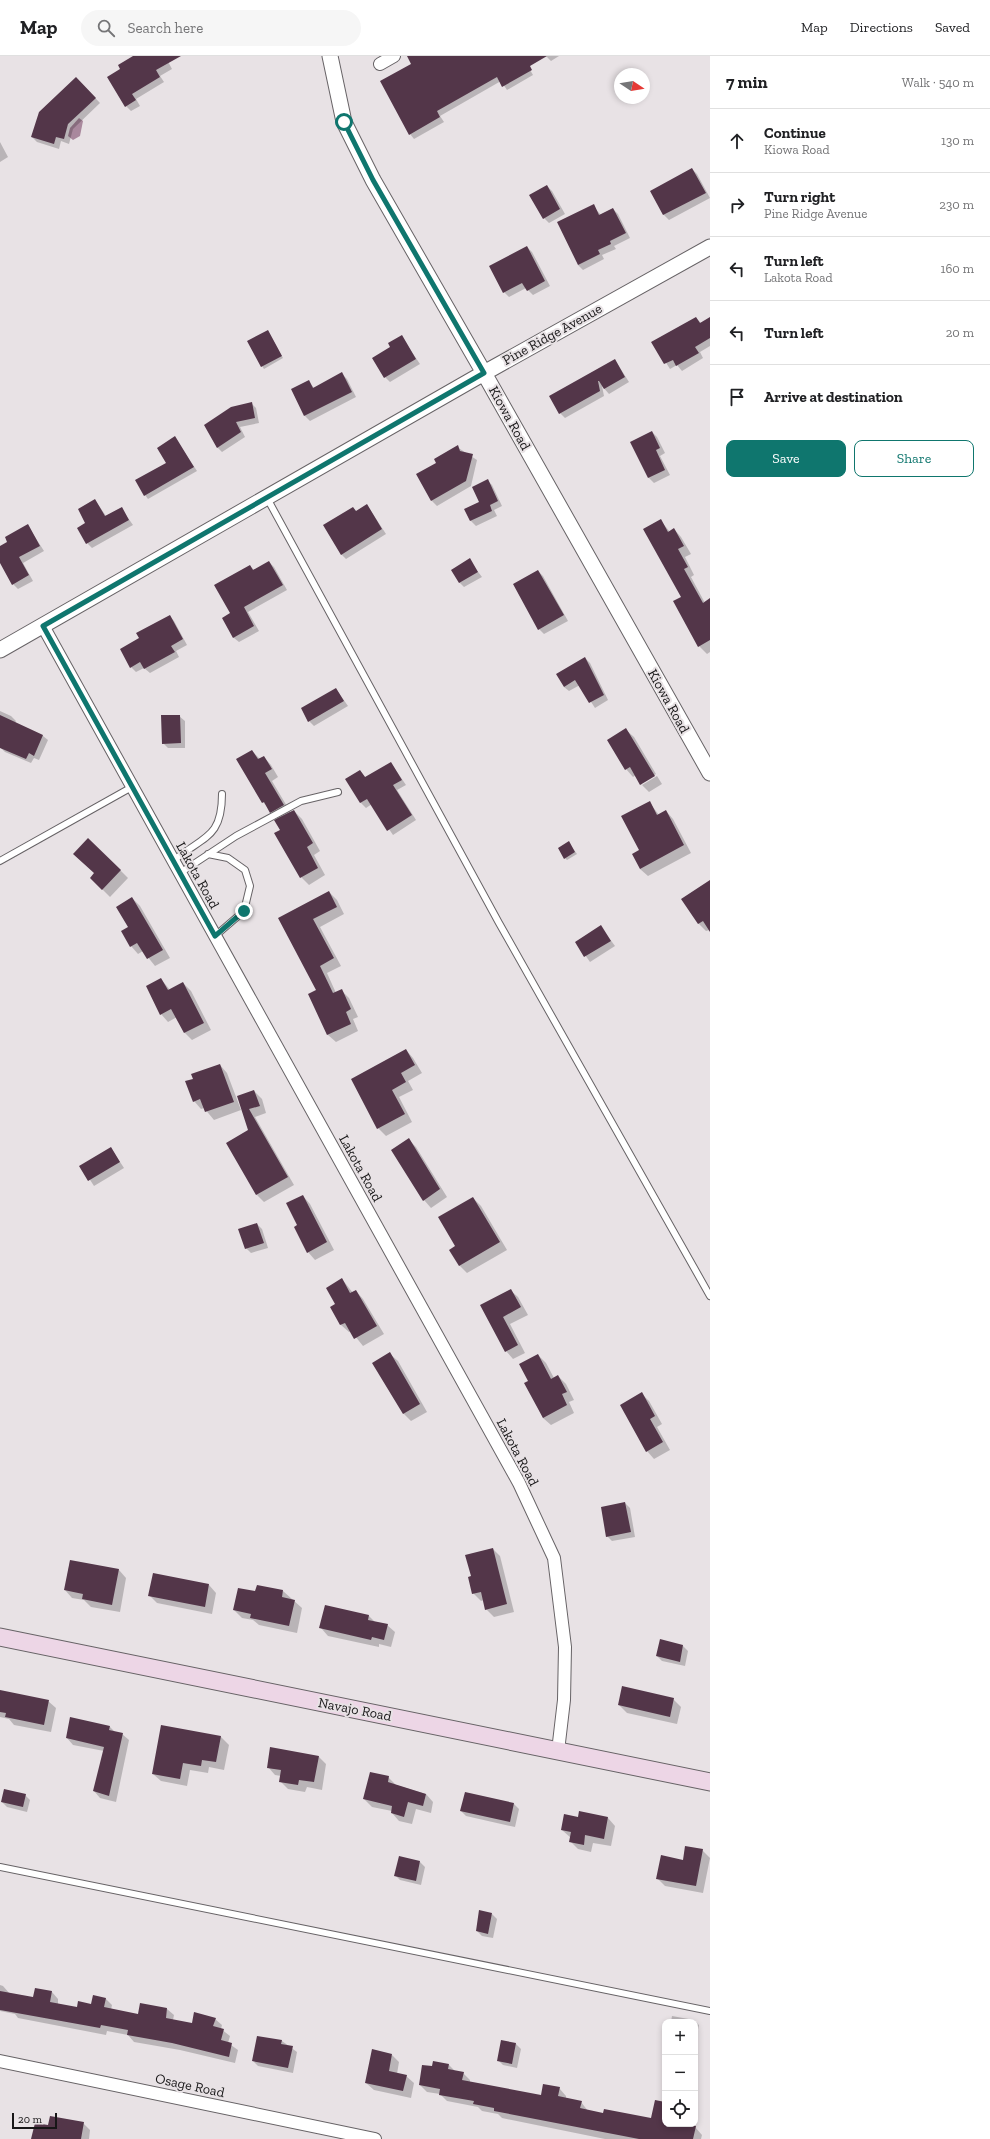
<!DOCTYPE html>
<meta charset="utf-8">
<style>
body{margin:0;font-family:"Zilla Slab",serif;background:#f6f6f6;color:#202124}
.controls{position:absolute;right:12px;bottom:12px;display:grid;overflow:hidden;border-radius:8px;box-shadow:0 2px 6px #0003}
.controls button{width:36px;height:36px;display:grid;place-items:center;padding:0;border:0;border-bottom:1px solid #e0e0e0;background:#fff;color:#202124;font:20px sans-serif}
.compass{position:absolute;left:614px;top:12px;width:36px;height:36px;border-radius:50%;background:#fff;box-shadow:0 2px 6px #0003;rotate:102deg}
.scale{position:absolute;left:12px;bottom:10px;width:45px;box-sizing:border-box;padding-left:4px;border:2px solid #171617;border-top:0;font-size:11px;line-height:14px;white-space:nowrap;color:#171617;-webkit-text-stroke:3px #e8e2e5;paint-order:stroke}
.stop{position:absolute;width:12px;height:12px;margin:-9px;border:3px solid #0f766e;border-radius:50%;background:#fff}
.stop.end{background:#0f766e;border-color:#fff;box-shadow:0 1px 4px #0008}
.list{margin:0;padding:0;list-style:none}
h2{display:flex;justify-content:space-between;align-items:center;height:52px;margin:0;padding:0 16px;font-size:17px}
h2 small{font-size:13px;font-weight:400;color:#757577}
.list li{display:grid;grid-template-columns:26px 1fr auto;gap:12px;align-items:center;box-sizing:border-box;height:64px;padding:0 16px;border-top:1px solid #e0e0e0}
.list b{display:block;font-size:15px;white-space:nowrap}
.list p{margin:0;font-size:13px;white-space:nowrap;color:#757577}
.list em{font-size:13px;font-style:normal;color:#757577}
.actions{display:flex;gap:8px;padding:12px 16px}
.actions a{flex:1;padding:9px 0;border:1px solid #0f766e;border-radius:8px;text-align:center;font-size:14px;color:#0f766e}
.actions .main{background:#0f766e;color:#fff}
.icon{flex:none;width:22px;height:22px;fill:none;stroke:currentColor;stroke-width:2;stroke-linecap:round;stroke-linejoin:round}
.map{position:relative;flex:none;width:710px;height:2083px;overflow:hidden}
header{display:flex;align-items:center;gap:24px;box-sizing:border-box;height:56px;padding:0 20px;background:#fff;border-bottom:1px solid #e0e0e0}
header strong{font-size:19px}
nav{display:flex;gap:22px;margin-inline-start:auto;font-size:14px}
.search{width:280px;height:36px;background:#f6f6f6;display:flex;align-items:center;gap:10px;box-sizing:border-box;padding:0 14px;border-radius:22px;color:#757577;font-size:15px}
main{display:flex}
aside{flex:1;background:#fff}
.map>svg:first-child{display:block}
.water{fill:#a9889d}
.shadow{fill:#0003}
.building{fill:#533649}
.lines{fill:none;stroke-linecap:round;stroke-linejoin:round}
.service-casing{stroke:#676366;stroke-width:8}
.minor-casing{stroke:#676366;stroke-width:14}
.tertiary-casing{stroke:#676366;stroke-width:17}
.secondary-casing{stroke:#676366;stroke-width:19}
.service{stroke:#fff;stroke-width:6}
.minor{stroke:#fff;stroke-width:12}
.tertiary{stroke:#fff;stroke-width:15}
.secondary{stroke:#edd6e6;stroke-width:17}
.route{stroke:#0f766e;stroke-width:5}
.labels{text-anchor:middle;stroke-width:4;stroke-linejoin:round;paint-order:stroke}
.street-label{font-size:14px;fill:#171617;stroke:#e8e2e5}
</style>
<header>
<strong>Map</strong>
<div class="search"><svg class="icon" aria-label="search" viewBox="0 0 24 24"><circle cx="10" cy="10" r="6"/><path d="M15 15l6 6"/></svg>Search here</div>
<nav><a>Map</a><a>Directions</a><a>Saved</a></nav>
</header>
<main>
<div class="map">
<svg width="710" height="2083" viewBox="0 0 710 2083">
<rect width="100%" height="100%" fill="#e8e2e5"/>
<path class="water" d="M79,62L83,65L80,80L73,84L68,80L70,72Z"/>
<path class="shadow" d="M135,0H165L172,13L160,20L164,26L136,43L140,50L131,55L126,50L122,14Z
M416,0H522L533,19L507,34L501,25L440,60L444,66L414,83L410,78L382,25L412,8Z
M546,0H559L551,5Z
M81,27L100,47L73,73L69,88L61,85L59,93L37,86L32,81Z
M0,86L8,101L0,106Z
M692,113L697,118L710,142L669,164L664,159L651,136Z
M547,130L552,135L565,158L549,167L544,162Z
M593,150L601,159L613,153L618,158L630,182L614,190L616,193L602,199L604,203L583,214L578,209Z
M527,191L532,196L550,230L533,239L526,232L509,241L504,236Z
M696,262L701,267L710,262V290L700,296L703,302L682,315L677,309L670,313L653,286Z
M268,275L283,302L264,313L262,310Z
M401,280L420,308L390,326L385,321L391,292Z
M615,304L629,326L609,338L602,330L604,340L565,362L560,357Z
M342,318L347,323L356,341L310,365L305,360L292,334L308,325L314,332Z
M251,347L256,352L259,367L240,371L245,381L222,396L217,391L205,369Z
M652,376L657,381L665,397L660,400L670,419L654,427L649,422L631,387Z
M175,382L197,415L148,443L145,439L167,407Z
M457,391L477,404L471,430L437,450L432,445L438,407Z
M487,424L492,429L502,450L494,454L497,460L476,470L471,465L466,453L480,446Z
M95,444L106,460L121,452L133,469L92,492L87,487V468Z
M367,449L386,478L346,503L341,498L357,456Z
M661,465L670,476L674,473L681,481L691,498L685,501L694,519L691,521L705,547H710V596L707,598L699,590L682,541Z
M28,470L44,495L23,507L33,525L18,533L13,528L0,505V491L9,486Z
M469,504L482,521L464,531L459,526Z
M269,506L274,511L287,534L248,556L259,575L239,586L234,582L232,558L250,510L254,514Z
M538,515L543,520L568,565L544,578L539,573L514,529Z
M170,560L174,565L187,589L176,595L179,601L150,617L144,612L136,616L131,611L140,583Z
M585,602L590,607L608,644L595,652L580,629L569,635L564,631Z
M336,633L348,650L314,670L309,665Z
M0,655L11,660L16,665L15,667L43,680L48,684L39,704L34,702L31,707L5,696L0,691Z
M179,660L185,665V692H168L163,687Z
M626,674L634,681L656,718L642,727V729L636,719L633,721L626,713Z
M252,695L260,703L264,701L271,709L278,721L272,725L291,757L294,755L302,763L320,795L314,799L325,819L309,829L301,821L278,764L263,746Z
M391,707L406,729L397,734L416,764L393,779L372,748L366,752L361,747L346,723L360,715L366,722Z
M657,720L662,728L649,736L642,729Z
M649,746L659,759L666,755L673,763L691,797L648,820L640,813L641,794Z
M569,787L577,798L567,804L565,802Z
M120,814L128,822L110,841L91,822L95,818Z
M710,827V874L706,875L698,867Z
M329,836L337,844L344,858L320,871L341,910L327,917L336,937L342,935L349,942L358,961L353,963L358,975L336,986L328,979L318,935L279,863Z
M132,842L140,850L170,902L155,910L143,895L138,898L131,890L129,872Z
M601,871L615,890L590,906L576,886Z
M161,923L170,934L183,927L191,935L211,974L192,984L185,977L177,961L168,966L161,958Z
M406,994L413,1002L422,1017L408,1025L413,1034L399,1041L412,1066L386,1080L378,1072Z
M220,1009L227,1017L241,1054L214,1064L204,1052L201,1053L194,1045V1023Z
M254,1035L262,1043L266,1057L255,1061L294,1129L264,1146L257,1139L228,1087L250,1075L239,1040Z
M409,1084L416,1091L447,1141L431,1152L424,1144Z
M111,1092L124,1112L94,1130L81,1110Z
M303,1140L310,1148L334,1194L315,1204L308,1196L299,1170Z
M473,1142L481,1150L507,1194L467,1217L459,1209L456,1190Z
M257,1168L262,1173L268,1192L251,1197L246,1192Z
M342,1223L353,1237L356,1235L363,1243L384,1278L363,1290L351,1275L349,1276L341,1269L332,1252L337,1249Z
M510,1234L518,1241L528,1259L510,1268L525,1297L513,1303L506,1295L481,1250Z
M390,1298L398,1305L427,1356L411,1365L404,1358Z
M538,1299L546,1307L554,1322L558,1320L566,1328L574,1344L569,1346L574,1357L551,1369L543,1362L526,1327L529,1326Z
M642,1338L649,1345L662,1368L657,1371L670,1394L654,1403L647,1395Z
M625,1447L630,1452L635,1481L612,1485L607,1480Z
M493,1493L500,1500L514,1556L494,1561L486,1553L484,1544L481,1545L473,1537L472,1521Z
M70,1505L119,1514L126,1522L120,1556L91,1551L84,1544L72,1542L65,1534Z
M209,1529L216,1537L212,1558L157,1547L149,1539Z
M283,1535L302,1552L297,1577L259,1569L253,1564L242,1562L234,1554L256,1537Z
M326,1550L369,1560L375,1566L387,1569L395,1576L391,1591L379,1588V1591L328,1580L321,1572Z
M683,1590L688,1595L685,1610L662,1605L657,1600Z
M0,1635L48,1645L56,1652L51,1676L14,1669L9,1663L0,1661Z
M673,1643L681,1651L677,1668L627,1657L619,1649Z
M162,1670L221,1681L229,1689L224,1714L209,1711L208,1717L190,1714L187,1730L161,1725L153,1718Z
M110,1671L115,1676L122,1678L129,1684L116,1746L100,1742L94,1735L104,1695L73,1689L67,1682Z
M319,1701L326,1708L322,1734L307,1731L305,1736L288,1733L280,1725L281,1720L275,1719L268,1711Z
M388,1721L396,1729L426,1738L433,1746L431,1757L416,1753L412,1768L399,1765L392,1757V1755L372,1751L364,1743Z
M25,1739L30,1744L27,1756L7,1751L2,1746Z
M514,1748L519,1753L515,1771L466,1760L461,1755Z
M579,1762H608L615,1770L611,1790L593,1787L591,1796L578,1793L570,1785L571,1782L562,1774Z
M702,1794L710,1802L703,1837L665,1830L657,1822Z
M420,1806L425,1811L421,1829L400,1824L395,1819Z
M492,1858L497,1863L493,1882L482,1880L477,1875Z
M0,1929L3,1930L10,1938L34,1942L52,1936L58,1943V1948L77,1952L92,1949L105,1942L112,1949L111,1954L139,1959L167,1953L174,1959L173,1964L192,1968L215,1963L222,1969L221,1973L230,1980L228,1987L238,1994L235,2007L180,1994L134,1986L128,1979L107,1975L106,1979L18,1962L15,1958L0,1955Z
M672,1960L694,1964L699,1969L695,1987V1966H671Z
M258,1981L282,1985L297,1996L293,2017L258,2010L253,2005Z
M502,1985L516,1988L521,1993L517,2012L503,2009L498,2004Z
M392,1999L399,2006L397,2018L406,2020L414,2027L411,2042L374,2034L366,2027Z
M449,2009L455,2015L463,2017L470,2024V2027L542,2041L559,2032L566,2040V2043L581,2046L588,2055L604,2058L652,2063L665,2047V2068H690V2070L695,2071L702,2079L701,2083H605L502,2062L498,2058L482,2055L478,2051L447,2045L440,2038L427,2036L420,2029L433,2012Z
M83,2067L90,2074L89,2083H33L49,2070Z"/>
<path class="building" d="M133,0H181L156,14L160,21L132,38L136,44L125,51L107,21L120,13L118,9Z
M407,0H547L530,10L532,14L502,31L497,21L437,55L440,61L409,79L380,25L411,8Z
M76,21L96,42L68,68L64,83L56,81L54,88L31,81L39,56Z
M692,112L706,137L663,159L650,135Z
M547,129L560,153L543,163L529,139Z
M594,148L599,159L613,152L626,177L610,185L611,188L598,194L600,198L578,209L557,166Z
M527,190L545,225L527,235L522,227L503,237L489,210Z
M696,261L700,267L710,261V282L695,291L699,297L676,310L673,304L664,308L651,286Z
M268,274L282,300L261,311L247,285Z
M402,279L416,303L384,322L372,302L390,291L388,287Z
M615,303L625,321L604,333L599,325H598L600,335L559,358L549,340Z
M342,316L352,336L304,360L291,333L309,324L313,332Z
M252,346L255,362L236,366L241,376L217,392L204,369L231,351Z
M652,375L660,392L656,394L665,414L648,422L630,386Z
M175,380L194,411L144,440L135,424L166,407L157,392Z
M458,389L460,395L473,398L466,425L431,445L416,418L436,407L434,403Z
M488,423L498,445L490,449L492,455L470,465L464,453L479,446L472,431Z
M95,443L105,460L122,451L129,464L86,488L77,472L85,467L78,453Z
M367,448L382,473L341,499L323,469L353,451L356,455Z
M661,463L668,476L674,472L684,490L678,493L688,511L684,513L703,547L710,542V584L698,591L673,545L681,541L643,473Z
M28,468L40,490L19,501L29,519L12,529L0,507V490L7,486L5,481Z
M470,502L478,516L459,527L451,514Z
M269,505L283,529L244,551L254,570L233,582L222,562L230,557L214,529L250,509L253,514Z
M538,514L564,559L538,574L513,528Z
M170,559L183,583L171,590L175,596L144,613L140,606L130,612L120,593L139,582L136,577Z
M585,601L604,639L589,647L575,624L564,631L556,618Z
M336,632L344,645L308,666L301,652Z
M0,659L43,679L34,700L29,697L26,703L0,692Z
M161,659H180L181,687L162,688Z
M626,672L655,720L640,729L630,711L625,714L607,684Z
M252,694L258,703L264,700L272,713L265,717L284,749L270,757L264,746L262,747L236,703Z
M391,706L402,724L393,729L412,759L387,775L367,743L360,747L345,723L360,714L365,721Z
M650,745L657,759L666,754L684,789L640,813L632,798L639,794L621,760Z
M294,754L313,787L307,791L318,812L300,822L274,777L280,774L274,764Z
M88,782L121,814L102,834L90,822L94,817L73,798Z
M569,785L575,796L564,803L558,792Z
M710,824V876L703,865L698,868L681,843Z
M329,835L337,851L313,863L334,902L320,910L333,937L342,933L351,953L346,956L351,968L327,979L308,938L316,934L278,862Z
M132,841L163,894L147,903L137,887L130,891L121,875L128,871L116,851Z
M601,869L611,885L584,901L575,886Z
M161,922L168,934L183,926L204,967L184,977L171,953L160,959L146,930Z
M406,993L415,1009L401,1017L406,1026L392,1034L405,1058L377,1073L351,1023Z
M220,1008L234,1046L205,1056L200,1043L193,1046L185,1025L193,1023L191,1018Z
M254,1034L260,1050L249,1053L288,1121L256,1139L226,1087L248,1074L237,1040Z
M409,1082L440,1133L423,1145L391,1094Z
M111,1091L120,1106L88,1125L79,1110Z
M303,1139L327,1186L307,1197L294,1171L297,1169L286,1147Z
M473,1141L500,1186L459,1210L449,1194L455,1190L438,1161Z
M257,1167L264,1187L245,1193L238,1173Z
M342,1222L350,1237L356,1234L377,1270L354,1283L345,1267L340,1269L330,1251L335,1248L326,1232Z
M511,1233L521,1251L503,1261L518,1289L505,1296L480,1249Z
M390,1296L420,1348L403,1358L372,1307Z
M538,1298L551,1323L558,1319L567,1336L562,1338L567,1349L543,1362L524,1327L528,1325L519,1308Z
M642,1336L655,1360L650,1363L663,1386L646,1396L620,1349Z
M625,1446L631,1476L606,1481L601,1451Z
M493,1492L507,1548L485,1554L481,1536L472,1538L468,1521L471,1520L465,1499Z
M70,1504L119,1513L112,1549L82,1543L83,1538L64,1534Z
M153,1517L209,1528L205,1551L148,1540Z
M257,1529L283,1534L282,1541L295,1544L289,1570L250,1562L251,1558L233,1554L238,1532L255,1535Z
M325,1549L369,1559L368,1564L388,1568L384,1584L372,1581L371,1584L319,1572Z
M660,1583L683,1589L680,1606L656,1600Z
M622,1630L674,1642L670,1661L618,1649Z
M0,1634L49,1644L44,1669L5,1661L6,1657L0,1656Z
M70,1661L110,1670L109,1674L123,1677L109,1740L93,1735L104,1691L66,1682Z
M161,1669L221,1680L216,1706L202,1704L201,1710L183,1707L180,1723L152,1718Z
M270,1691L319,1700L314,1726L299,1724L298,1729L279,1726L281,1714L267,1712Z
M370,1716L389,1720L388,1726L426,1738L423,1750L408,1746L404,1761L391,1757L392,1750L363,1743Z
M4,1733L26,1738L23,1751L1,1746Z
M465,1736L514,1747L510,1766L460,1755Z
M579,1755L608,1761L604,1783L585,1779L584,1789L569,1786L571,1776L561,1774L564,1758L578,1761Z
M685,1790L703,1793L696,1830L656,1823L661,1799L683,1804Z
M399,1800L420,1805L416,1825L394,1820Z
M479,1854L492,1857L488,1878L476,1875Z
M35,1932L52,1935L50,1946L77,1951L78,1945L91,1948L93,1939L106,1942L104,1951L138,1958L140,1947L167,1952L166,1962L192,1967L194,1956L216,1962L213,1970L224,1973L221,1984L232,1987L229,2001L172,1987L127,1979L128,1974L101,1969L100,1972L0,1954V1935L33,1941Z
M257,1980L282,1984L281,1988L293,1990L288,2012L252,2005Z
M501,1984L516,1987L512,2008L497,2005Z
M372,1993L392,1998L389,2015L407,2019L403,2035L365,2027Z
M433,2005L449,2008L448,2013L464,2016L462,2024L541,2039L543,2028L560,2031L558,2040L582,2045L580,2052L603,2057L604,2053L651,2062L655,2044L665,2046V2068H685L696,2070L693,2083H639L494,2055V2052L473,2048L474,2045L439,2039L440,2033L419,2029L422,2009L432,2010Z
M50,2060L84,2066L81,2083H31L35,2067L48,2069Z"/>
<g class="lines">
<g class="service-casing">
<path id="service" d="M267,442L499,867L710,1240
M208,798L228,802L245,814L250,830L244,855L215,880
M0,805L132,731
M173,805C203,780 222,783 222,738
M180,817L236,780L301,745L338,736
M0,1811L710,1955"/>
</g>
<g class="minor-casing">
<path id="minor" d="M380,8L394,0
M43,570L519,1427L554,1502L565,1591L564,1644L558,1695
M0,2005L375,2083"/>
</g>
<g class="tertiary-casing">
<path id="tertiary" d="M330,0L344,66L373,124L484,317L710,717
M0,594L484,317L710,191"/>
</g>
<g class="secondary-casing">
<path id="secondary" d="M0,1581L710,1726"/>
</g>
<use href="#service" class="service"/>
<use href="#minor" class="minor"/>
<use href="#tertiary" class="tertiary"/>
<use href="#secondary" class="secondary"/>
</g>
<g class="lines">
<path class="route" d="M244,855L215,880L43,570L484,317L373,124L344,66"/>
</g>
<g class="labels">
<g class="street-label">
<text transform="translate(552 278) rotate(-29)" y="5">Pine Ridge Avenue</text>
<text transform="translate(510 362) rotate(61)" y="5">Kiowa Road</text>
<text transform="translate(669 645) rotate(61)" y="5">Kiowa Road</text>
<text transform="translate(198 819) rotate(61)" y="5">Lakota Road</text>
<text transform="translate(361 1112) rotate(61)" y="5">Lakota Road</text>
<text transform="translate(518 1396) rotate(62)" y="5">Lakota Road</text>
<text transform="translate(355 1653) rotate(11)" y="5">Navajo Road</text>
<text transform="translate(190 2029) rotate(12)" y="5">Osage Road</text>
</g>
</g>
</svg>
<div class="controls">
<button>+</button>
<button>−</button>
<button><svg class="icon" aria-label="locate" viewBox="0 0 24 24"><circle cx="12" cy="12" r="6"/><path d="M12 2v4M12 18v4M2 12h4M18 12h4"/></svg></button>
</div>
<svg class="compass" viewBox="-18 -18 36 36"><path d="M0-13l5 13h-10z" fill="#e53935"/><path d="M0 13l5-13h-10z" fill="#757577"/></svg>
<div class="scale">20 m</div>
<div class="stop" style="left:344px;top:66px"></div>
<div class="stop end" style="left:244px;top:855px"></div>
</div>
<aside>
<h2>7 min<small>Walk · 540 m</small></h2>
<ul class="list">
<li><svg class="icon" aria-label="ahead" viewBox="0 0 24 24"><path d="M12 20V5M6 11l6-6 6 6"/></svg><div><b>Continue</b><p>Kiowa Road</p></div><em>130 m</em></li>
<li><svg class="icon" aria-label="right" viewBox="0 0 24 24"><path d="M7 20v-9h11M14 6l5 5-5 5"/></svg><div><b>Turn right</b><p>Pine Ridge Avenue</p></div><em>230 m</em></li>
<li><svg class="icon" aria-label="left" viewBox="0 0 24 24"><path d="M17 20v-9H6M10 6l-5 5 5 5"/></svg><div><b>Turn left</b><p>Lakota Road</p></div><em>160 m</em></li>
<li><svg class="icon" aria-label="left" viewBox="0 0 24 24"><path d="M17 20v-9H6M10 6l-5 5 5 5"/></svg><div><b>Turn left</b></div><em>20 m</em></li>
<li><svg class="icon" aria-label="arrive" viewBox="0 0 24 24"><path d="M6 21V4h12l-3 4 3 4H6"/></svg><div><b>Arrive at destination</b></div></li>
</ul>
<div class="actions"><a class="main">Save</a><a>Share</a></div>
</aside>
</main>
